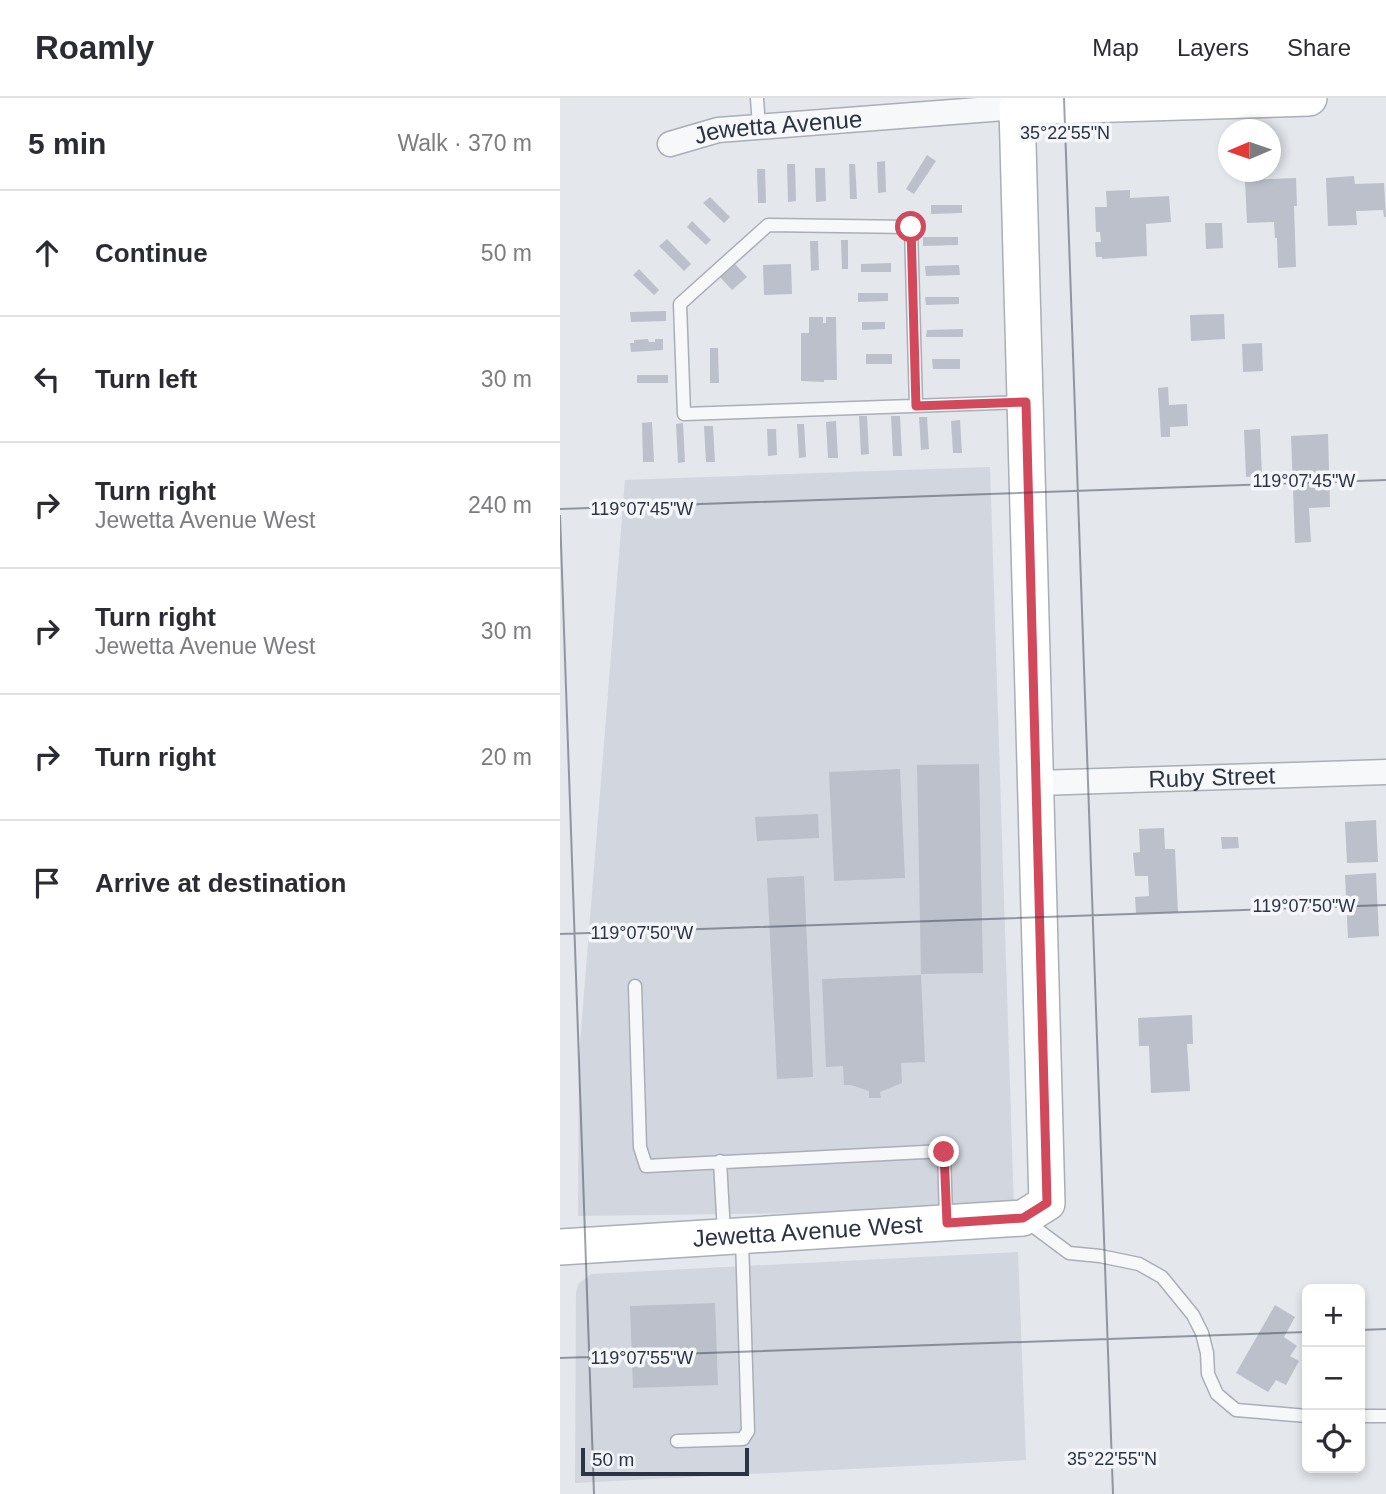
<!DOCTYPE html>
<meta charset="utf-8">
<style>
body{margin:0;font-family:Arial,sans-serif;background:#f7f7f7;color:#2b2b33}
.controls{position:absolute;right:21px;bottom:21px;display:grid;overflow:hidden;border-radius:10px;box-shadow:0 4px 10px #0003}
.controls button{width:63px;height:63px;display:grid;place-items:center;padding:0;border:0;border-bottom:2px solid #e1e1e2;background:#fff;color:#2b2b33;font:35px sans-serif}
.compass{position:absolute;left:658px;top:21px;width:63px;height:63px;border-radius:50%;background:#fff;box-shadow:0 4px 10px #0003;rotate:268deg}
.scale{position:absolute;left:21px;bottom:18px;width:168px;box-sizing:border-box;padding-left:7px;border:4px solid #2b3445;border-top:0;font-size:19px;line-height:24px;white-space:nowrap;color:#2b3445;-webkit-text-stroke:5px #f4f6f9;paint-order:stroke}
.stop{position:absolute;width:21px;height:21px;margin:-16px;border:5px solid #d1495b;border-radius:50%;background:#fff}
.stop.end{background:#d1495b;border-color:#fff;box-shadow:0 2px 7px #0008}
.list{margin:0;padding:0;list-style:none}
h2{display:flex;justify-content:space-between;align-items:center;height:91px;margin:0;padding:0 28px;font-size:30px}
h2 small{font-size:23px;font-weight:400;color:#7c7c81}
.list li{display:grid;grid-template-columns:46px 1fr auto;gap:21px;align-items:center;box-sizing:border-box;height:126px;padding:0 28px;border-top:2px solid #e1e1e2}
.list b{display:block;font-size:26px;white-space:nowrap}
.list p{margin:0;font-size:23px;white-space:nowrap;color:#7c7c81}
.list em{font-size:23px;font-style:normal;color:#7c7c81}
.icon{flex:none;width:38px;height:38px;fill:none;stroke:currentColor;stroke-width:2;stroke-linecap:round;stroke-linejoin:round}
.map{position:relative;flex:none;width:826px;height:1396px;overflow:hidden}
header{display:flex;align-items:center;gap:42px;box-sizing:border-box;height:98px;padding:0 35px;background:#fff;border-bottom:2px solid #e1e1e2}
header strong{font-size:33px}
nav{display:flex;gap:38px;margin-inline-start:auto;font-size:24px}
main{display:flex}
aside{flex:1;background:#fff}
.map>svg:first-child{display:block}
.built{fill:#d2d6de}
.building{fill:#bbc0ca}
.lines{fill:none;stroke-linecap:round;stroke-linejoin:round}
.lane-casing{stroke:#a9aeb7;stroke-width:15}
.street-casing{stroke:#a9aeb7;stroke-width:27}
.secondary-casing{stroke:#a9aeb7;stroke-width:38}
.lane{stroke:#f7f8fa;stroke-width:12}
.street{stroke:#f7f8fa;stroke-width:24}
.secondary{stroke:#fff;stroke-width:35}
.route{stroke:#d1495b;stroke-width:9}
.ticks{fill:none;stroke:#2b3445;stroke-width:2;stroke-opacity:0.45}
.labels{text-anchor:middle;stroke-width:7;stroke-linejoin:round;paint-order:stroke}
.street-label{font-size:24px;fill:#2b3445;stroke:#f4f6f9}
.ticks-label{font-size:18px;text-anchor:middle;fill:#2b3445;stroke:#f4f6f9;stroke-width:7;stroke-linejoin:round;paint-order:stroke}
</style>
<header>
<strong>Roamly</strong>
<nav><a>Map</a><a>Layers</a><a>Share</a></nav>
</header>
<main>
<aside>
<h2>5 min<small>Walk · 370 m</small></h2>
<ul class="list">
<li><svg class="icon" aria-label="ahead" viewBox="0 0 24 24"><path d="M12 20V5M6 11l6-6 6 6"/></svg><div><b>Continue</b></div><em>50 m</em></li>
<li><svg class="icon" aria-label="left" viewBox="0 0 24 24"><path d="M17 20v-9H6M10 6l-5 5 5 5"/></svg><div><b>Turn left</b></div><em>30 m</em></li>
<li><svg class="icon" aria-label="right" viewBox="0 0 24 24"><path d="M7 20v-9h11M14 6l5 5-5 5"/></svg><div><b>Turn right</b><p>Jewetta Avenue West</p></div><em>240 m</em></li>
<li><svg class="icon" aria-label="right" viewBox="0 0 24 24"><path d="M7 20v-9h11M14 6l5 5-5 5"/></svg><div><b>Turn right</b><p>Jewetta Avenue West</p></div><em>30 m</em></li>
<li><svg class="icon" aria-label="right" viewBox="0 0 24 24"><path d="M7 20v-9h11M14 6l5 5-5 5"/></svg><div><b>Turn right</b></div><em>20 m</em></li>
<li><svg class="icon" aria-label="arrive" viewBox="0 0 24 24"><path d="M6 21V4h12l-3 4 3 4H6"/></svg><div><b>Arrive at destination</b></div></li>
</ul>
</aside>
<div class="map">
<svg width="826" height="1396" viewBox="0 0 826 1396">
<rect width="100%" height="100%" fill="#e4e7ec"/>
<path class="built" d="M430,369L454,1112L18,1118L19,958L65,382Z
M458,1154L466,1362L15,1385L16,1194L19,1185L31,1176Z"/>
<path class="building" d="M367,57L376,63L354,96L346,91Z
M325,63L326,94L318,95L317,64Z
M227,66H235L236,103L228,104Z
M289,66H295L297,101H290Z
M255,70H265L266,103L256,104Z
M197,71H205L206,105H198Z
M794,78L795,86L824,85L826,119H824L823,112L796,113L797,127L768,128L766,80Z
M736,80L737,108H734L736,169L718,170L717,140H715L714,124L687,125L685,82Z
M570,92V100L609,98L611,124L586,126L587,158L542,161V159H536L535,144H541L540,134H536L535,109H547L546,93Z
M150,99L170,119L164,125L143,105Z
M371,107H402V115L371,116Z
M132,123L151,142L146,147L127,129Z
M645,125H662L663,150L646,151Z
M363,139H398V147L363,148Z
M107,141L131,166L124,173L99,148Z
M281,142H288V171H282Z
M250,143H258L259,172L251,173Z
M331,165V174H301V166Z
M175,166L187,179L172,192L160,179Z
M231,166L232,196L204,197L203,167Z
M399,167L400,177L366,178L365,168Z
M79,171L99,192L94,197L73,177Z
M298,195H328V203L298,204Z
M365,199H399V206L366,207Z
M106,213V223L71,224L70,214Z
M664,216L665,241L631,243L630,217Z
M249,219H263V225H266V219H276L277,282H264V284L241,283V235H249Z
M302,224H325V231L302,232Z
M403,231V239H366L367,232Z
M88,241L89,244H95V241H103V252L71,254L70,245H74V242Z
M702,245L703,273L683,274L682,246Z
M150,250H158L159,285H150Z
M306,256H332V266H306Z
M372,261H400V271H373Z
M77,277H108V285H77Z
M608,289L609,307L627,306L628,328L610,329V339H601L598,290Z
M299,318H307L309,356L301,357Z
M331,318H340L342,358H333Z
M359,319H367L369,351L361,352Z
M400,322L402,355H393L391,323Z
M276,323L278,360H268L266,324Z
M92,324L94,364H83L82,325Z
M123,325L125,364L118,365L116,326Z
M237,326H244L246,359L239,360Z
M144,328H153L155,364H146Z
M207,331H216L217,357L208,358Z
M700,331L702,378L686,379L684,332Z
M768,336L770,409L749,410L751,444L735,445L731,338Z
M419,666L423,875L361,876L357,667Z
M340,671L345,780L274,783L269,674Z
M258,716L259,740L197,743L195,719Z
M816,722L818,764L787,765L785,724Z
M604,730L605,751H615L618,814L576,815L575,799L589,798L588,778H575L573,755L580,754L579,731Z
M661,739H678L679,750L662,751Z
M816,775L819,838L788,840L785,777Z
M244,778L253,979L217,981L207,780Z
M361,877L365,964L341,965L342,985L320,994L321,1000H309V993L291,987H284L283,968L266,969L262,881Z
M632,917L633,946H627L630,993L591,995L589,948H579L578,920Z
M155,1205L158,1287L73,1290L70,1208Z
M715,1207L735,1219L724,1239L737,1248L730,1258L739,1263L726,1287L716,1282L708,1294L676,1275Z"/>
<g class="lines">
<g class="lane-casing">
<path id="lane" d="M197,0L199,29
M356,308L351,129L208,127L120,206L124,316L462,304
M75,888L80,1049L86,1068L384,1053L386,1121
M160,1063L164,1135
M466,1123L509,1155L540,1158L579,1166L602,1179L633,1217L642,1235L647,1255L648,1276L657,1296L676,1312L747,1318
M800,1318H826
M117,1343L183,1341L188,1333L182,1141"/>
</g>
<g class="street-casing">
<g id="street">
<path id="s1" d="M110,46L158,32L457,9"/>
<path id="s2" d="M477,685L826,674"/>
</g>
</g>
<g class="secondary-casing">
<g id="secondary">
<path id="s3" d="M0,1149L463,1120L487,1105L457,9L749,0"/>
</g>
</g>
<use href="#lane" class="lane"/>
<use href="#street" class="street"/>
<use href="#secondary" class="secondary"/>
</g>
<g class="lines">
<path class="route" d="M351,129L356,308L466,304L487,1105L463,1120L387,1125L384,1054"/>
</g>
<path class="ticks" d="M504,0L553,1396M0,411L826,382M0,417L34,1396M0,836L826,807M800,1232L826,1231M0,1260L747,1234"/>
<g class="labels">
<g class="street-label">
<text dy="8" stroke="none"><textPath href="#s1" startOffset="110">Jewetta Avenue</textPath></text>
<text dy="8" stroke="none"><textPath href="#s2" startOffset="175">Ruby Street</textPath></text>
<text dy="8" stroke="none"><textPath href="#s3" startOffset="248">Jewetta Avenue West</textPath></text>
</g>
</g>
<g class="ticks-label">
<text x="505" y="41">35°22'55"N</text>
<text x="744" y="389">119°07'45"W</text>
<text x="82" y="417">119°07'45"W</text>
<text x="744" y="814">119°07'50"W</text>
<text x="82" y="841">119°07'50"W</text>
<text x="82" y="1266">119°07'55"W</text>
<text x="552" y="1367">35°22'55"N</text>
</g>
</svg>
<div class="controls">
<button>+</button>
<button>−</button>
<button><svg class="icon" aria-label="locate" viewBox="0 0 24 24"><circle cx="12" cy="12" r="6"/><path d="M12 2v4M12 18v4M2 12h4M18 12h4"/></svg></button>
</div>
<svg class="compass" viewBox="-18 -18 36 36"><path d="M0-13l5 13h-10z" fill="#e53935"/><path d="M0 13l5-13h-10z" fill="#7c7c81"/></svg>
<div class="scale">50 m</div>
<div class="stop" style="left:351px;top:129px"></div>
<div class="stop end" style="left:384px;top:1054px"></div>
</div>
</main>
